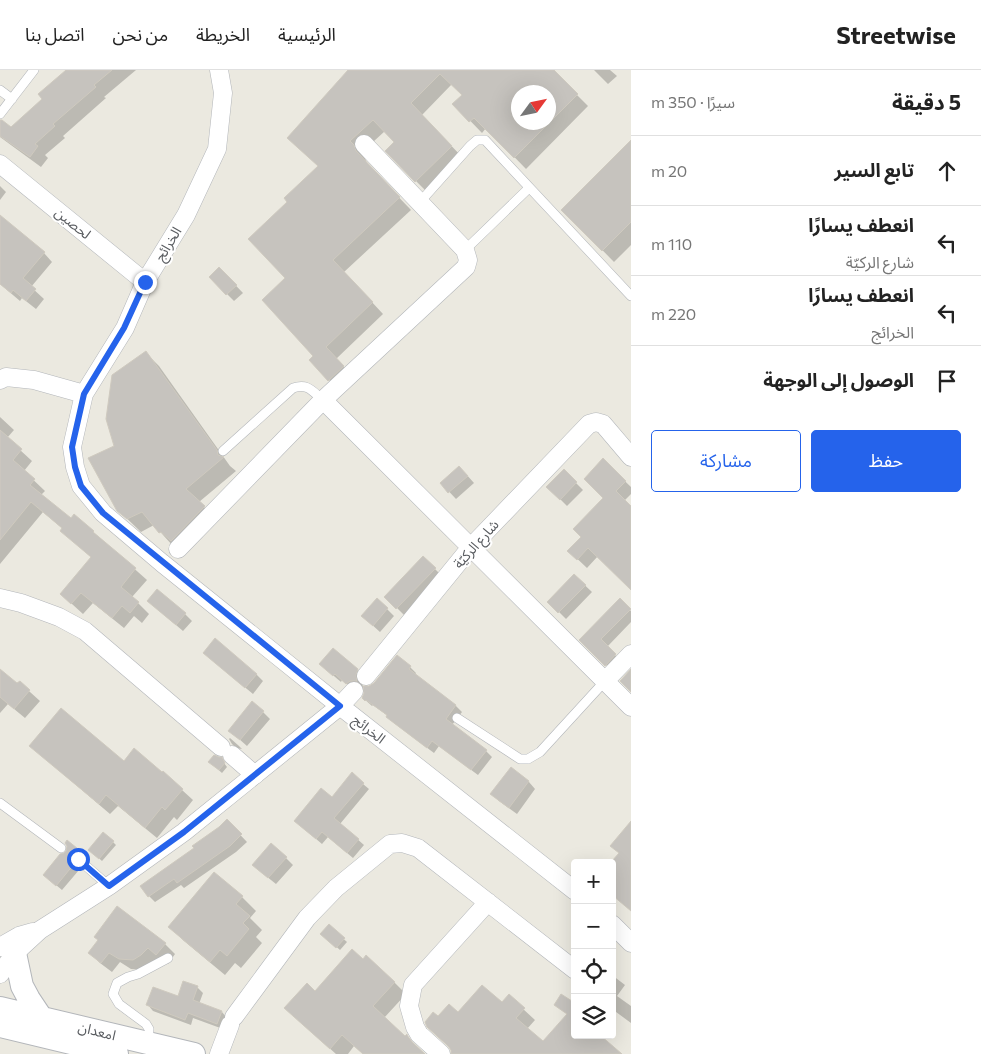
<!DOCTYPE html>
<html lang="ar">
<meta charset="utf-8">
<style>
body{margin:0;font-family:Commissioner,"Noto Sans Arabic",sans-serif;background:#f2f2f2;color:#222;direction:rtl}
.controls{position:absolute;right:15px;bottom:15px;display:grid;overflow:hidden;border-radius:5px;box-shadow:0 5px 20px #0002}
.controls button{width:45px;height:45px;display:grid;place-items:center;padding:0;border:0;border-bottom:1px solid #e0e0e0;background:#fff;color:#222;font:25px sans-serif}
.compass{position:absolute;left:511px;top:15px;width:45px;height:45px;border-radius:50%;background:#fff;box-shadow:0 5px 20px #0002;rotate:57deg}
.stop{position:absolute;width:15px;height:15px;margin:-11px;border:4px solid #2563eb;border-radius:50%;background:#fff}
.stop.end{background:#2563eb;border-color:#fff;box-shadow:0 1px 5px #0008}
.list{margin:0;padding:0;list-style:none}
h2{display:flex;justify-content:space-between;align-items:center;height:65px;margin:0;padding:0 20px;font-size:21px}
h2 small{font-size:16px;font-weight:400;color:#767676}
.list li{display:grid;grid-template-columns:32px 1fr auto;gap:15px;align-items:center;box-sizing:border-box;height:70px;padding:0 20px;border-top:1px solid #e0e0e0}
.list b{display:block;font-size:19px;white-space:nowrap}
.list p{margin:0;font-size:16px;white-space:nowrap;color:#767676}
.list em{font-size:16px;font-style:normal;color:#767676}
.actions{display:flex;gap:10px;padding:15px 20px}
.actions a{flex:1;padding:11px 0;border:1px solid #2563eb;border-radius:5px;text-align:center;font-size:18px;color:#2563eb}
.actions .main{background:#2563eb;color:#fff}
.icon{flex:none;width:28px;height:28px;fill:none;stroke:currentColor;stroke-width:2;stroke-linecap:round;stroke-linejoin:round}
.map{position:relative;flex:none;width:631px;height:984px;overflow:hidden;direction:ltr}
header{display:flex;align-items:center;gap:30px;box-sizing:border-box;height:70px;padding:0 25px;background:#fff;border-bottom:1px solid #e0e0e0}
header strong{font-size:24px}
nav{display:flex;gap:28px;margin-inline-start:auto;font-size:18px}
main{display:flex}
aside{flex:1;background:#fff}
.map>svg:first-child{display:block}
.shadow{fill:#0003;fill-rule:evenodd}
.building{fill:#c6c3be;stroke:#cfcabf;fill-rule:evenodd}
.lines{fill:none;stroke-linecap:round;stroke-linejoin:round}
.service-casing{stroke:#b3b6ba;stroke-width:10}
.minor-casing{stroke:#b3b6ba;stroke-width:19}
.tertiary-casing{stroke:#b3b6ba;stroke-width:24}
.service{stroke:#fff;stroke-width:9}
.minor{stroke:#fff;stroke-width:18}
.tertiary{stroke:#fff;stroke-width:22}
.route{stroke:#2563eb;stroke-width:6}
.labels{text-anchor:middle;stroke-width:4;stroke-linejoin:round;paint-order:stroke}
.street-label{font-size:14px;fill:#595c60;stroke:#fff}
</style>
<header>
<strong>Streetwise</strong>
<nav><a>الرئيسية</a><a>الخريطة</a><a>من نحن</a><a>اتصل بنا</a></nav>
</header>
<main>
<aside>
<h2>5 دقيقة<small>سيرًا · 350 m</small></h2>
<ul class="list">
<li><svg class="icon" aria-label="ahead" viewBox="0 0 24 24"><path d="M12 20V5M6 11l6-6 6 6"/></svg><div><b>تابع السير</b></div><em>20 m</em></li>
<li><svg class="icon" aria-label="left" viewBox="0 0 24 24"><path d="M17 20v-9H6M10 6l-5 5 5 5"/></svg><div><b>انعطف يسارًا</b><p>شارع الركيّة</p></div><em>110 m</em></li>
<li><svg class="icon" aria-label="left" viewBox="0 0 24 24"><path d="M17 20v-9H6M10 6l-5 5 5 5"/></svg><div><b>انعطف يسارًا</b><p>الخرائج</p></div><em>220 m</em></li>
<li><svg class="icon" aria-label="arrive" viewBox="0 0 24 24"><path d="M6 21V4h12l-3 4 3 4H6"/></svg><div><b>الوصول إلى الوجهة</b></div></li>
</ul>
<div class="actions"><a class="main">حفظ</a><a>مشاركة</a></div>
</aside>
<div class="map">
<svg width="631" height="984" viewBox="0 0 631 984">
<rect width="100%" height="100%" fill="#ebe9e0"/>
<path class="shadow" d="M68,0H136L104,27L106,28L63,66L65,68L45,85L48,88L41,97L0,67V51L11,58L44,29Z
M350,0H552L588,36L526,99L486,58L482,63L454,34L463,25L452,14L422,45L463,88L427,122L416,111L396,72L385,61L361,83L365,88L367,94L411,140L344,202L383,244L336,289L354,308L340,321L329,310L315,286L287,208L289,132L320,96ZM518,22H548V52H518Z
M594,0H610L617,6L608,14Z
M631,71V175L614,192L563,140Z
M0,116L6,122L0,130Z
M0,147L44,183L52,192L31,217L44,229L36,239L22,228L20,231L0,214Z
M219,198L243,223L234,231L210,207Z
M146,283L159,296L230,396L236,401L199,432L217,450L173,476L154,455L141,462L118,440L116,376Z
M0,347L14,360L7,368L32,391L24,401L45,421L41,425L71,450L93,462L147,510L132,527L149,544L142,553L134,546L124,558L93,533L83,544L61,524L92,488L62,461L63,459L43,442L0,494Z
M603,390L631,417V424L624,431L598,486L587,498L569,481L583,467L605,428Z
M564,401L583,420L567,436L548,417Z
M466,404L474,413L456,429L441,413Z
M423,487L442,506L404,545L386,527Z
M574,505L592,522L566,549L549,532Z
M620,530L631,541V552L607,577L622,592L613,602L581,570Z
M156,538L185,544L192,551L183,561Z
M387,539L394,546L380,562L370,553Z
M211,589L256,604L263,611L253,624Z
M410,597L416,603L415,605L456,636L462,642L452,655L486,681L492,687L478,705L439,676L434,683L394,653L387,647L388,646L373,635L372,636L363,628L366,623L365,617L358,618L354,620L342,610L341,612L328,601L357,600L364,607L362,612L363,617H370Z
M0,600L18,615L20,613L40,631L25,648L8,634L0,643Z
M263,642L270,649L247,676L230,661Z
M230,668L239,676L242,679L236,678L232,674L229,669Z
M42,686L124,693L182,720L193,730L177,750L174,747L157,768L118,736L110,744Z
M221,689L227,697L222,703L213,695Z
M511,699L529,712L535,719L517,744L499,731L492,724Z
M363,714L369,719L340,754L364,775L353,788L328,767L322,774L302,757L332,729Z
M227,751L247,772L236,782L184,818L181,815L155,832L149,826L195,778Z
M67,772L87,789L82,788L78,791L77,797L79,800L62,820L50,810L67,782Z
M113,772L116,775L102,791L93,783Z
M286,788L293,795L276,814L261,802Z
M242,827L256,841L250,848L262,860L256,867L262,873L241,898L235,893L225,905L184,871L170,857Z
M329,856L347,872L340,880L322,864Z
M165,874L175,884L168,894L159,888L151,895L144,900L131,899L120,892L112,902L100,893L90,883Z
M612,905L625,915L617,926L631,936V953L612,939Z
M394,912L406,924L384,948L405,968L407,966L424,984H363L354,976L348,984H336L298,950L315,922Z
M197,917L203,923L199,934L222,942L227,948L223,959L193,948L191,955L153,941L148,935L179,928Z
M509,926L535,950L527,959L544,973L575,965L620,984H455L438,948L502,934Z"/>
<path class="building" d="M66,0H112L94,15L96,17L53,54L55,56L35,74L38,76L30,87L0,66V50H2L11,57L42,29L38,24Z
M348,0H554L578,24L514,88L474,48L469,52L452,34L462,25L440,4L411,33L452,76L415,112L385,81L394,72L373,50L350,71L354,75L356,81L400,127L333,190L373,232L326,277L344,296L328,311L309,290L313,286L262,230L285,208L248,169L287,132L284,128L318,96L287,68ZM518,22H548V52H518Z
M631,70V152L602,181L561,140Z
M0,145L45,182L23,208L36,219L26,231L13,220L11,223L0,214Z
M219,197L237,215L226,225L209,207Z
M146,281L217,380L218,385L224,387L186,419L205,436L171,471L161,462L159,463L142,442L127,449L117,441L88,388L114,376L106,349L112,305Z
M0,360L22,379L13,390L35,409L30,415L71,448L74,444L94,461L93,462L136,498L121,517L139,532L130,543L122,536L112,548L81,523L71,534L60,524L91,487L60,461L62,458L31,432L0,470Z
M603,388L626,411L616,421L631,436V520L588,478L577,490L567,481L581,467L573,459L603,428L584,409Z
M459,396L468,406L448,423L440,413Z
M564,399L577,412L560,430L546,417Z
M423,486L436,498L396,539L384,527Z
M574,504L586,515L558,543L547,532Z
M157,519L186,543L176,555L147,531Z
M377,528L388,538L373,556L361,546Z
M620,528L631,539L601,569L616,584L605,596L579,570Z
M215,568L257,604L245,618L203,583Z
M333,578L358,599L356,605L357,611H350L346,614L335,604L333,606L319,594Z
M397,585L411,596L409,599L456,635L446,649L487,680L471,700L432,671L427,678L386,647L387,645L366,630L365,631L362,628L364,623L363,616H369L374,613Z
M0,599L17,613L20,611L30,620L14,639L0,627Z
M631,599V622L620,611Z
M252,631L264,641L240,670L228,661Z
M61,638L124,691L134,678L162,702L163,701L183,719L165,740L162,737L145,758L106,725L99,734L29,676Z
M214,685L219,687H222L225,693L219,700L208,692Z
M511,697L529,711L509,738L490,724Z
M352,702L364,713L334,748L359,769L347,783L322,762L316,769L294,751L321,718L332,727Z
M227,749L242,764L230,776L177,813L174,809L148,827L140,816L194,778L192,776L219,757Z
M631,751V841L612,825V791L619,783L610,776Z
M103,762L114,771L99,789L88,780Z
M67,770L83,783L82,784L76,783L73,785L72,791L74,794L56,816L43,805L60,784L64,783L66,781L67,776L65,773Z
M271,773L287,787L268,808L252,795Z
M214,802L243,826L236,834L250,846L243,853L249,859L227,886L220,880L210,892L168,857Z
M117,836L166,873L156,885L148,878L141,885L133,890L119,889L109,883L101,893L88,883L98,870L94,867Z
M329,854L345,868L336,878L320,864Z
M352,879L363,889L366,885L395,912L373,936L405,966L407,964V965L412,972L425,984H363L342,965L330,979L284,938L307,913L315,921Z
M183,911L198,916L193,930L222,941L217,954L188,943L185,950L146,935L153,917L178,926Z
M482,915L502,932L509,924L525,938L516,948L543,971L567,944L554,935L561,924L575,933V965H600L622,984H451V980L448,976L427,957L425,952L433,942L438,946L449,934L458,942Z"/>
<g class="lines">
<g class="service-casing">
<path id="service" d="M0,20L12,29
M0,44L34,0
M420,132L470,76L477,70H485L631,226
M465,180L529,118
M223,381L293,318C308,313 312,321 323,330
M457,648L520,689H528L540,682L605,611
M0,733L61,778
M78,789L109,816
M148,973L149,959L146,954L119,934L113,924L117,913L128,907L138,904L168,888"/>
</g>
<g class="minor-casing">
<path id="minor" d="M219,0L223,23L217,79L186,145L145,212L125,258L84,324L72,377L75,397L81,416L103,443L162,493L340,636L575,821
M0,94L145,212
M0,310L6,307L34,310L84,324
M323,330L631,637
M178,479L323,330L466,197L468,190L465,180L364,74
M0,528L21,533L59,547L85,561L221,677
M366,606L471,477L589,354L596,352L603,354L631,387
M605,611L631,584
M232,685L255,705
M612,854L631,873
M0,877L19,866L33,862
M0,904L15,883L40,860L109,816L184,762L340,636L354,621
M234,947L307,848L336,818L390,774L402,773L418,778L575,900
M219,984L230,955
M441,984L419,964L415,957L409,936L413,915L488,832"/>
</g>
<g class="tertiary-casing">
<path id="tertiary" d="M15,883L22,916L29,929L41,947
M0,938L194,984
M0,956L117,984"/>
</g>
<use href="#service" class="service"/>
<use href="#minor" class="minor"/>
<use href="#tertiary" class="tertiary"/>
</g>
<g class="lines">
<path class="route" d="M78,789L109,816L184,762L340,636L103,443L81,416L75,397L72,377L84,324L124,258L145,212"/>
</g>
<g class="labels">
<g class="street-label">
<text transform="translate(73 153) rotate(39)" y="5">لحصين</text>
<text transform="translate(168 174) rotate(-59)" y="5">الخرائج</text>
<text transform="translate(476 474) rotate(-48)" y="5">شارع الركيّة</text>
<text transform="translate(369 659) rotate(38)" y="5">الخرائج</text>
<text transform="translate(97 961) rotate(14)" y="5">امعدان</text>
</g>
</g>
</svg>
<div class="controls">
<button>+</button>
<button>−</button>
<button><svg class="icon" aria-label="locate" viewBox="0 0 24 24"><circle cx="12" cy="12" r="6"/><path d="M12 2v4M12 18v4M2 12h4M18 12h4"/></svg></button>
<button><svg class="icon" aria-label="layers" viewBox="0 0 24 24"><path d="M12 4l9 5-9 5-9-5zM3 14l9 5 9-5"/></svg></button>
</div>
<svg class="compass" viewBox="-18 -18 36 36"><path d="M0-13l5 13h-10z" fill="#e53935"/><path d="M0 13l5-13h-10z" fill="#767676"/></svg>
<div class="stop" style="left:78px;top:789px"></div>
<div class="stop end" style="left:145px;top:212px"></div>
</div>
</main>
